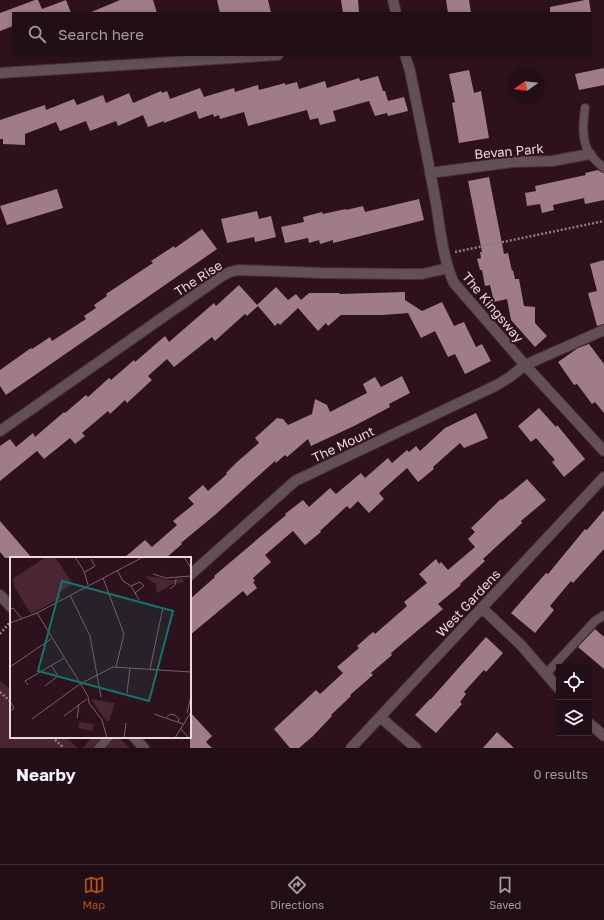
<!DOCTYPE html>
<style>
body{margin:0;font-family:"Golos Text",sans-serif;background:#2a171f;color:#f1f3f6}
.controls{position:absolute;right:12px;bottom:12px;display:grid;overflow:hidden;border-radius:0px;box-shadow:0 2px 6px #0003}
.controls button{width:36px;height:36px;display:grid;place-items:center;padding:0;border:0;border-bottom:1px solid #3f2e35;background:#220e16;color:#f1f3f6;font:20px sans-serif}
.compass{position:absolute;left:508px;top:68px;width:36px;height:36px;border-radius:50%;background:#220e16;box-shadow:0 2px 6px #0003;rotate:255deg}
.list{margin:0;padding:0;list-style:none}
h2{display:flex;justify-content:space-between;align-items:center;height:52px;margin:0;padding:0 16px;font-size:17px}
h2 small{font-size:13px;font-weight:400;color:#a29ca1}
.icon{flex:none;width:22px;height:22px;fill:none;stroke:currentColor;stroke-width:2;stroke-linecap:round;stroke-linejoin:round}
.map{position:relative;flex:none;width:604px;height:748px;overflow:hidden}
.search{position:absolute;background:#220e16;box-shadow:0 2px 6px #0003;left:12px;right:12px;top:12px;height:44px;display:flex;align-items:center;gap:10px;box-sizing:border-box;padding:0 14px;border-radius:0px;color:#a29ca1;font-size:15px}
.sheet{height:116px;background:#220e16}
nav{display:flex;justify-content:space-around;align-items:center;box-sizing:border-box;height:56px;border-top:1px solid #3f2e35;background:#220e16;font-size:11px;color:#a29ca1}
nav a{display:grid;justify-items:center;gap:2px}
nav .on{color:#b45309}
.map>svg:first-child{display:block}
.green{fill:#4a2634}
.building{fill:#9f7c88}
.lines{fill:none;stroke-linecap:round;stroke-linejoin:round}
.lane-casing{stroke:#482e38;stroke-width:10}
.street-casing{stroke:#482e38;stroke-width:12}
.path{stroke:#917b83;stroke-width:2.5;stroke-dasharray:2 2;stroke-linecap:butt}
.lane{stroke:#635057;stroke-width:8}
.street{stroke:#635057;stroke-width:10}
.labels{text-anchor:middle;stroke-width:4;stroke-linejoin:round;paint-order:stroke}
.street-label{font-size:13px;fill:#ebd8de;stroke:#2d121d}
.inset-road{fill:none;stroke:#79616a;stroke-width:1}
.view{fill:#0f766e;fill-opacity:0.15;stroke:#0f766e;stroke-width:2}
.inset-edge{fill:none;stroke:#ebd8de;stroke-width:2}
</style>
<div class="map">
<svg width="604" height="748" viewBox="0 0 604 748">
<rect width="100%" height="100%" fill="#2d121d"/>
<path class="green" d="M0,681L11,690V737H65L78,748H0Z
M92,737H118L130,748H83Z"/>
<path class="building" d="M35,0H38L42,9L66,0L71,13H13V26L0,31V13Z
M120,0H153L157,13H89Z
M217,0H268L271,13H220Z
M341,0H358L359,13H343Z
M446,0H469L471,13H448Z
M585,0H589L591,13H550V7Z
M604,68V85L579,90L575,74Z
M469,70L474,93L481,91L489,138L459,143L452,103L455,102L449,74Z
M378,76L383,91H385L388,101L404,97L408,111L388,116L387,113L375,116L369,101L333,111L336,121L320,125L318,118L310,120L307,110L248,126L244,112L220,119L219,115L214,117L213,114L199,119L196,111L164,123V121L148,127L143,115L118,126L116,121L90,131L86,121L60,131L56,122L25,134V145L3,144V139H0V120L45,105L46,110L74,99L77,105L103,95L106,103L129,93L133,103L161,91L162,93L167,91L170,99L200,88L204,97L234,88L235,92L258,85L259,90L285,83V85L297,82L299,89L325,81L327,88L359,78L360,81Z
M598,170L604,173V200L585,204L584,198L553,205L554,210L542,213L540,204L527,206L525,193L536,191L535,186L586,175L585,173Z
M489,177L504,254L508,253L512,271L513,270L515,279H519L524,306L535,307V323L547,336L535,347L511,320L507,299L494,302L490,285L485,286L482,270H480L477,259L481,258L480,252H482L468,181Z
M57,189L63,208L7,225L0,206Z
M419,199L424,220L333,243V240L320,244L319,240L309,243L308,238L285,243L281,227L304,222L303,217L322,212L323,214L346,209V210L363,206L365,212Z
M257,211L259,219L271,216L276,237L255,242L254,237L227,243L221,219Z
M202,229L217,249L6,395L0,386V370L31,348L32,349L50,337L52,341L86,319L84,316L96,308L94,305L107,296L106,294L153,263L151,261L174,246L175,248Z
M604,260V324L597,326L588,293L597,291L590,264Z
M239,285L258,306L247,316L245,314L215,341L212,337L174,367L167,359L148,376L152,380L127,403L125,400L110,414L108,411L82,433L85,436L75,444L70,438L44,459L37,451L0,481V446L10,439L16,447L33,433L35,437L64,412L65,413L86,395L88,397L109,378L111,380L134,360L135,362L165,336L169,342L214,303L216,306Z
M276,287L288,300L296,294L301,300L309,293H339L340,294L405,292V300L422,311L442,302L454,326L464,322L476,347L482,344L491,361L465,374L455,354L448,357L435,331L421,338L408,313L383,315H341L328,326L326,323L318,331L298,308L280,325L278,323L275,326L257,305Z
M589,344L604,364V413L595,402L592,404L577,384L574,385L558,362L578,348Z
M402,376L410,393L389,404L390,407L354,426L311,446L308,439L287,457L285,455L276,463L275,461L216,514L181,543L182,544L166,558H124L145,540L152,547L177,525L173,521L194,504L188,498L203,485L208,491L227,474L226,473L236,463L259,443L255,438L277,418L283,419L288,425L312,414L315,399L327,405L330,412L367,393L363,384L375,377L381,387Z
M539,408L556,427L557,425L585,459L564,477L552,462L555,460L536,438L531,442L518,426Z
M476,413L488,438L464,448L460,443L433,467L434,469L418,482L407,468L379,493L384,499L369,513L358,501L350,509L347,506L320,531L321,532L305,545L293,531L265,555L271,562L253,578L255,581L253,582L257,588L247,596L243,591L190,635V599L215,577L214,576L286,515L285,514L303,500L309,507L330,488L336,494L361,473L365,478L388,458L392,463L407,450L409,452L416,446L420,451L445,428Z
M527,479L546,500L521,521L522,523L483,559L485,561L460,584L461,585L438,604L443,609L391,653L392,655L371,673L373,675L350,695L351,696L331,715L332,716L313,736L299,748H290L274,729L316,690L320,694L343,673L337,667L359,648L357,646L373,632L375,634L407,606L404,602L427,583L419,574L436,559L439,564L441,562L448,570L475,547L468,539L475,532L471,528L501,499L502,500Z
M604,510V549L573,583L571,581L550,606L554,610L535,633L511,613L546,573L548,574L585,529L587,530Z
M0,521L32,558H5L0,552Z
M595,629L604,637V669L578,647Z
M486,637L503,653L486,672L484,670L464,692L466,694L460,702L462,704L436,733L415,715L430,699H431Z
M190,712L212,736L206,742L212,748H190Z
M497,732L514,748H483Z"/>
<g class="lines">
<g class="lane-casing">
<path id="lane" d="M585,108C583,123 581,141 590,154C594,159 599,164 604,168
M546,674L595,621L604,615
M99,748L109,737"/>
</g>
<g class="street-casing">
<path id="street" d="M393,0L396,13
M405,55L410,71C419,115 428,159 436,203C440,228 443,260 454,283L525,365L604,451
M0,73L278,55
M430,173L513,162L552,161L590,154
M0,431L222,276L230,272L238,270L321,273L405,274H422L448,268
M190,575L295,481L497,385L510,377L525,365L604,330
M0,595L11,607
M482,608L521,645L559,689
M380,717L416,748
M589,723L604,736
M134,737L144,748
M351,748L604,477"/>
</g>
<path class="path" d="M455,252L604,221
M0,634L11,621
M0,692L11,702
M52,737L64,748"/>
<use href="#lane" class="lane"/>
<use href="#street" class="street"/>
</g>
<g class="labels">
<g class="street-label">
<text transform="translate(509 151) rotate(-5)" y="5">Bevan Park</text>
<text transform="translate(198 278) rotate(-33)" y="5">The Rise</text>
<text transform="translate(493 307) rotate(50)" y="5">The Kingsway</text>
<text transform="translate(343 444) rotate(-25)" y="5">The Mount</text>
<text transform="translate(468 603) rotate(-47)" y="5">West Gardens</text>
</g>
</g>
<g transform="translate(10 557)">
<rect width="181" height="181" fill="#2d121d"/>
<path d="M36,0H45L62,26L49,36L51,41L21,57L3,27L4,21ZM138,19L162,23L172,22L174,25L163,27L147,36L146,27L135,20ZM81,142L105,146L99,164H96ZM69,165L84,167L82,174L68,171Z" fill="#4a2634"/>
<path class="inset-road" d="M65,0L74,14L78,28M174,0L181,11M107,13L113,24L121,29L129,43M75,15L85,9L81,2M143,17L156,21L181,19M93,21L114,77L106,110M121,29L130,25L134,29L125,36M160,32L165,28L166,22M60,38L80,79L91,140M0,52L3,51L12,62M27,56L78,139L79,146L92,163L97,181M0,66L27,56L133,0M0,110L41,82M140,112L153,50M18,128L15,124L54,101M35,129L48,119L41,108M117,136L120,111M0,144L4,151L0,155M177,156L181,139M144,157L173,167M54,159L77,142M157,160L160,157L165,158L169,162L168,165M67,161L69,147M22,162L70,127L103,110L181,115M170,171L179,181M114,181L116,166M165,181L181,155"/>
<path class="view" d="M52,24L163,54L139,144L28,114Z"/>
<rect width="181" height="181" class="inset-edge"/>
</g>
</svg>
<div class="controls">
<button><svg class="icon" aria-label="locate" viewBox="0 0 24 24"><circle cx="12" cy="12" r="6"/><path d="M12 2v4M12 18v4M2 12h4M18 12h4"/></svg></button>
<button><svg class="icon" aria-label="layers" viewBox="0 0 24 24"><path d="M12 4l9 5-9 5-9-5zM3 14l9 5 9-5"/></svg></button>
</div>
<svg class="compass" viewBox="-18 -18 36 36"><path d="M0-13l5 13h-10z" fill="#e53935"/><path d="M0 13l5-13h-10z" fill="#a29ca1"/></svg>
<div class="search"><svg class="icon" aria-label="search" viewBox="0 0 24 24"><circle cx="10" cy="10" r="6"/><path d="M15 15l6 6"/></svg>Search here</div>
</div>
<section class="sheet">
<h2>Nearby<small>0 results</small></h2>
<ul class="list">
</ul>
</section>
<nav>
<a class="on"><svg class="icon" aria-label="map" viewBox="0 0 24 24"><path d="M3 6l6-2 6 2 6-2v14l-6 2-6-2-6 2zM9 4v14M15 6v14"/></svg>Map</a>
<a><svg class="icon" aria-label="directions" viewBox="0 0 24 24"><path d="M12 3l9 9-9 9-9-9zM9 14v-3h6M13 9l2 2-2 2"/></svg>Directions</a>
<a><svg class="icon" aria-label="saved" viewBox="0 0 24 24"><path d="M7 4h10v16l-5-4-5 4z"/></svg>Saved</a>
</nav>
